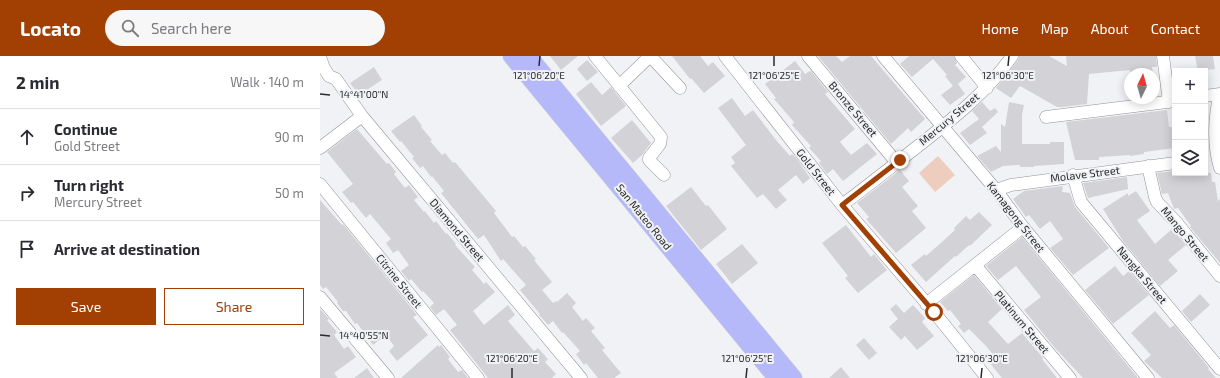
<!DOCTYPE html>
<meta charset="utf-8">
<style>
body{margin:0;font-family:"Exo 2",sans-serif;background:#f7f7f7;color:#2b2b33}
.controls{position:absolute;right:12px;top:12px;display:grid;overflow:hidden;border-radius:0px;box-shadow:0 2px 10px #0003}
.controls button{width:36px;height:36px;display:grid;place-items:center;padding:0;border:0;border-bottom:1px solid #e1e1e2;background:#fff;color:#2b2b33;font:20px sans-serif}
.compass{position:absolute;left:804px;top:12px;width:36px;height:36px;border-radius:50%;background:#fff;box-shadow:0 2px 10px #0003;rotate:5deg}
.stop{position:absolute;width:12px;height:12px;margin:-9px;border:3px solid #a23f03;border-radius:50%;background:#fff}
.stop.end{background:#a23f03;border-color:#fff;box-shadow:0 1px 4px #0008}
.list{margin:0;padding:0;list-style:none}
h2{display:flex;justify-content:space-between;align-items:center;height:52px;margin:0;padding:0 16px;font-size:17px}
h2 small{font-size:13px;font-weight:400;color:#7c7c81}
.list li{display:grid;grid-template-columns:26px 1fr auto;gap:12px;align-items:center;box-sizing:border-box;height:56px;padding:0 16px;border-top:1px solid #e1e1e2}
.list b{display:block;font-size:15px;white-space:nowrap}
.list p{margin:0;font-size:13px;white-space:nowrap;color:#7c7c81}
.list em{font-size:13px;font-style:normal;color:#7c7c81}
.actions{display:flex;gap:8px;padding:12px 16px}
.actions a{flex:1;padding:9px 0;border:1px solid #a23f03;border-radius:0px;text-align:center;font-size:14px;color:#a23f03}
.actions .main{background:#a23f03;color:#fff}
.icon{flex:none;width:22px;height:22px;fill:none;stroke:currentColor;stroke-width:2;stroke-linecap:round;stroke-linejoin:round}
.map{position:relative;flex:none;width:900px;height:322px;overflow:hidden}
header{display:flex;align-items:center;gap:24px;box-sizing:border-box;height:56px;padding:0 20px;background:#a23f03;color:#fff}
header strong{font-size:19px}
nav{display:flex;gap:22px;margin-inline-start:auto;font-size:14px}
.search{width:280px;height:36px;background:#f7f7f7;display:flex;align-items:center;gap:10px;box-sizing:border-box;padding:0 14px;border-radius:22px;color:#7c7c81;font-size:15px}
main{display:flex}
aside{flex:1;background:#fff}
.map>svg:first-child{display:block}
.green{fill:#eecdbf}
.building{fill:#d3d3d7}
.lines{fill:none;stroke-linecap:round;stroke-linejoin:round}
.minor-casing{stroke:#929396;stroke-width:13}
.major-casing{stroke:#d0d0d0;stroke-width:17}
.minor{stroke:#fff;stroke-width:12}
.major{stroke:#b5b9fa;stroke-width:16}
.route{stroke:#a23f03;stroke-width:5}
.ticks{fill:none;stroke:#292a2b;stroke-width:1.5}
.labels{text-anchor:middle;stroke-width:4;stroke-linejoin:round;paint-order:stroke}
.street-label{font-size:11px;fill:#292a2b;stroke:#f1f2f6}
.ticks-label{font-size:10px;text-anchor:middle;fill:#292a2b;stroke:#f1f2f6;stroke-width:4;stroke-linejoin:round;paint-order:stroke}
</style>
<header>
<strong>Locato</strong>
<div class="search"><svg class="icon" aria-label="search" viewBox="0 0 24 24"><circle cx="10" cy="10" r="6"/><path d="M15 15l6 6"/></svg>Search here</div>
<nav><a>Home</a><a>Map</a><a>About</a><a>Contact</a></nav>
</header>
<main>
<aside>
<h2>2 min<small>Walk · 140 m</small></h2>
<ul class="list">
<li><svg class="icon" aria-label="ahead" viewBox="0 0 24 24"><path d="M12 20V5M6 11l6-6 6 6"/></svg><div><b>Continue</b><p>Gold Street</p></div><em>90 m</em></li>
<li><svg class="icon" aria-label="right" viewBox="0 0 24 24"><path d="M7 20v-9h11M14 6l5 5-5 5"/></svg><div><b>Turn right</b><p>Mercury Street</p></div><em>50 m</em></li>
<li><svg class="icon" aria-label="arrive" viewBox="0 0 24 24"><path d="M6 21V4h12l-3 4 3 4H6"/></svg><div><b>Arrive at destination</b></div></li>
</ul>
<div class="actions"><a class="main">Save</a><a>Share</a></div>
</aside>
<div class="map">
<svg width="900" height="322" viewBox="0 0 900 322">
<rect width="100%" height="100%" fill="#f1f2f6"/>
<path class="green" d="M618,100L635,119L615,136L599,117Z"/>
<path class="building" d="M230,0H258L241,14Z
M352,0H380L388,10L393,6L405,20L384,37L371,22L370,23Z
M498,0H516L522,6L530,0H551L605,63L591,76L588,72L571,88Z
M589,0H634L637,7L635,9L646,21L638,28L645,38L630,49L621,39L633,30L625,20L627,19L613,3L592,21L580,8Z
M699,0H729L747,10L746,0H836L837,11H832L833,18H810V14L769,18L767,48L742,51H737L700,30L691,42L676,32L698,4Z
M875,0H893L895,13L878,15Z
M267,4L278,16L267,25L257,13Z
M475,5L485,18L490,15H491L508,36L505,38L535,73L520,86L531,99L547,87L557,98L523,125L513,113L507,118L499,107L501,105L489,92L491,90L472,69L474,66L454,43L456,42L445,28Z
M54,11L62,24L39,39L30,27Z
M271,26L282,39L291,31L306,50L281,70L256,38Z
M412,42L425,60L433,54L456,84L470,100L472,98L477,103L490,122L483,128L476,119L458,134L467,144L456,153L443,138L437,142L411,110L415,107L411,101L426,89L398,52Z
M662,46L670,55L675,52L678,56L662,71L667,77L650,89L640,77L659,63L652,55Z
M689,46L704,49L702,59V88H730V86H744V108L714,110V111H700V109L683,110L671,116L657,100L676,90L681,96V68L685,71Z
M847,54L849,71H853L855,92L824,96V98L810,100V99L796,100L779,101V104H755L746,66Z
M94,59L102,70L101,71L112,84L110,85L122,99L125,97L133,107L135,106L176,155L174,157L192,181L194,180L203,191L205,190L216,203L214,204L232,226L222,234L233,247L236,245L237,246L247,237L256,247L252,251L263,265L266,262L275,272L271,275L285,292L282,294L301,317L294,322H278L266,307L264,309L256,298L260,295L243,276L242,277L233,265L228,269L219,259L220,258L200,234L206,229L183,203L181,205L164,179L158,183L121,137L124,135L112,120L111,121L103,110L100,112L92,102L94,101L81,85L80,86L71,75Z
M312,64L331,87L322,99L313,107L291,82Z
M37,73L67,108L69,107L76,116L74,118L85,132L89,129L98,141L94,144L104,156L105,155L114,167L116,165L126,178L127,177L136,188L135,189L155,211L152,214L164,228L166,226L175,236L153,255L164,269L188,249L195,259L188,265L214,295L218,292L228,303L225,306L236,318L232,322H168L130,274L137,269L124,253L116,259L110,251L114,247L103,235L102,236L91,223L89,225L81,215L89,209L78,194L73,197L66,187L71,183L50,158L46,162L33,146L31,147L22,136L33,128L7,96Z
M580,114L589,125L582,131L598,150L592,155L606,172L576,197L546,163L549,161L537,147Z
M855,115V117H891L892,126H895L898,145L900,143V207L870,171L871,170L858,152L854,153L848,137L842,138L837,117Z
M807,121L808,133L768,142L763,127Z
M743,130L742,136L750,137L755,151L789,192L753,219L730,192L743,183L730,165L720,173L709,159L706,161L693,143L704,135Z
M371,131L386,150L388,149L407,173L381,194L346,150Z
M816,135L830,155L817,164L835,188L852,173L866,189L848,204L858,215L840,230L803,185L783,153L808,137V140Z
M0,144L22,169L23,168L97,259L93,261L108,279L77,305L69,295L74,290L66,279L53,289L37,267L35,268L26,255H23L17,247L18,246L6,231L3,233L0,229Z
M659,156L672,169L650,190L649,189L636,201L635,200L606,226L591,209L605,198L606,200L623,185L635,174L634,172L646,160L650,164Z
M526,169L551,201L554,198L567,214L538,237L525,222L528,220L502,187Z
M702,181L818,322H763L735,292L704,254L721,241L696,210L678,224L666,210Z
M422,188L438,207L412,228L396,208Z
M795,210L803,220L809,215L829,239L793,268L765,234Z
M654,219L682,253L668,266L688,288L702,277L723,302L722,303L737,322H682L669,306L675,301L666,290L649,273L644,277L638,270L641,268L630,254L628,255L620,246Z
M880,238L890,249L871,266L862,255Z
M576,248L584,257L593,249L605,262L602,266L614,280L597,294L585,280L581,284L569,271L578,263L570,253Z
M0,253L9,263L7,264L17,276L14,279L24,293L28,290L36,301L14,317L18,322H0Z
M835,255L850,272L854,269L889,312L888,313L896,322H842L824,305L831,299L811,277Z
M544,282L557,297L549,304L536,289Z
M118,289L119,291L121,289L130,301L128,303L138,316L142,314L148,322H81Z
M521,311L530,322H509Z
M47,312L54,322H34Z"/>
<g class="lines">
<g class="minor-casing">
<path id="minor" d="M275,0L341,81L340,88L329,102V104L344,119
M405,0L522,149L614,256L667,322
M488,0L577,107
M563,0L676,134L703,171L828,322
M641,0L667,32
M843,0L849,46
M0,1L4,12L9,20L16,23L42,60L261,322
M299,30L328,2L333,3L360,32
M900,38C894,60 893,90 900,112
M885,40L900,38
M726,61L855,45
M0,92L42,60
M828,110L835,141L837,146L857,167L900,220
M753,119L761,146L900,313
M0,128L158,322
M676,134L691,129L855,107
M522,149C549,129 575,108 602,87C635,61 668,35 692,0
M655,209L750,322
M0,241L68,322
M606,248L703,171"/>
</g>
<g class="major-casing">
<path id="major" d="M191,0L456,322
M209,0L474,322"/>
</g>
<use href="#minor" class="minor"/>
<use href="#major" class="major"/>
</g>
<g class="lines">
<path class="route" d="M580,104L522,149L614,256"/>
</g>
<path class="ticks" d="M219,10L220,0M454,10V0M688,10L689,0M0,38L10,39M0,279L10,280M192,322V312M426,322L427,312M661,322L662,312"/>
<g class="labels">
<g class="street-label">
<text transform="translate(533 53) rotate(50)" y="4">Bronze Street</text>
<text transform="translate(629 63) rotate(-40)" y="4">Mercury Street</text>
<text transform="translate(496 116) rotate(52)" y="4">Gold Street</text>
<text transform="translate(765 118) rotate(-7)" y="4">Molave Street</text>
<text transform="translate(324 161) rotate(51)" y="4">San Mateo Road</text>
<text transform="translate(696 161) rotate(52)" y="4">Kamagong Street</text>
<text transform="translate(137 174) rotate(50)" y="4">Diamond Street</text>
<text transform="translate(865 178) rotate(50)" y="4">Mango Street</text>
<text transform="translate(822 219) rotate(50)" y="4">Nangka Street</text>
<text transform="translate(79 225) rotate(51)" y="4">Citrine Street</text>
<text transform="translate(702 266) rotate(50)" y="4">Platinum Street</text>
</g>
</g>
<g class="ticks-label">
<text x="219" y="23">121°06'20"E</text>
<text x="454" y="23">121°06'25"E</text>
<text x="688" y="23">121°06'30"E</text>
<text x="44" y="42">14°41'00"N</text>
<text x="44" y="283">14°40'55"N</text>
<text x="192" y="306">121°06'20"E</text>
<text x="427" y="306">121°06'25"E</text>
<text x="662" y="306">121°06'30"E</text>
</g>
</svg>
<div class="controls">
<button>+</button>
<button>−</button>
<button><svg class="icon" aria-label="layers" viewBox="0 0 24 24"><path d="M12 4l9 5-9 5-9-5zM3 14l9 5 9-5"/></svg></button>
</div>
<svg class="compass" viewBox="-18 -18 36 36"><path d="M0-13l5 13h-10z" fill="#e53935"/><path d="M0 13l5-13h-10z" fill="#7c7c81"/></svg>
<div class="stop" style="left:614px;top:256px"></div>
<div class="stop end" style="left:580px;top:104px"></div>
</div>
</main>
